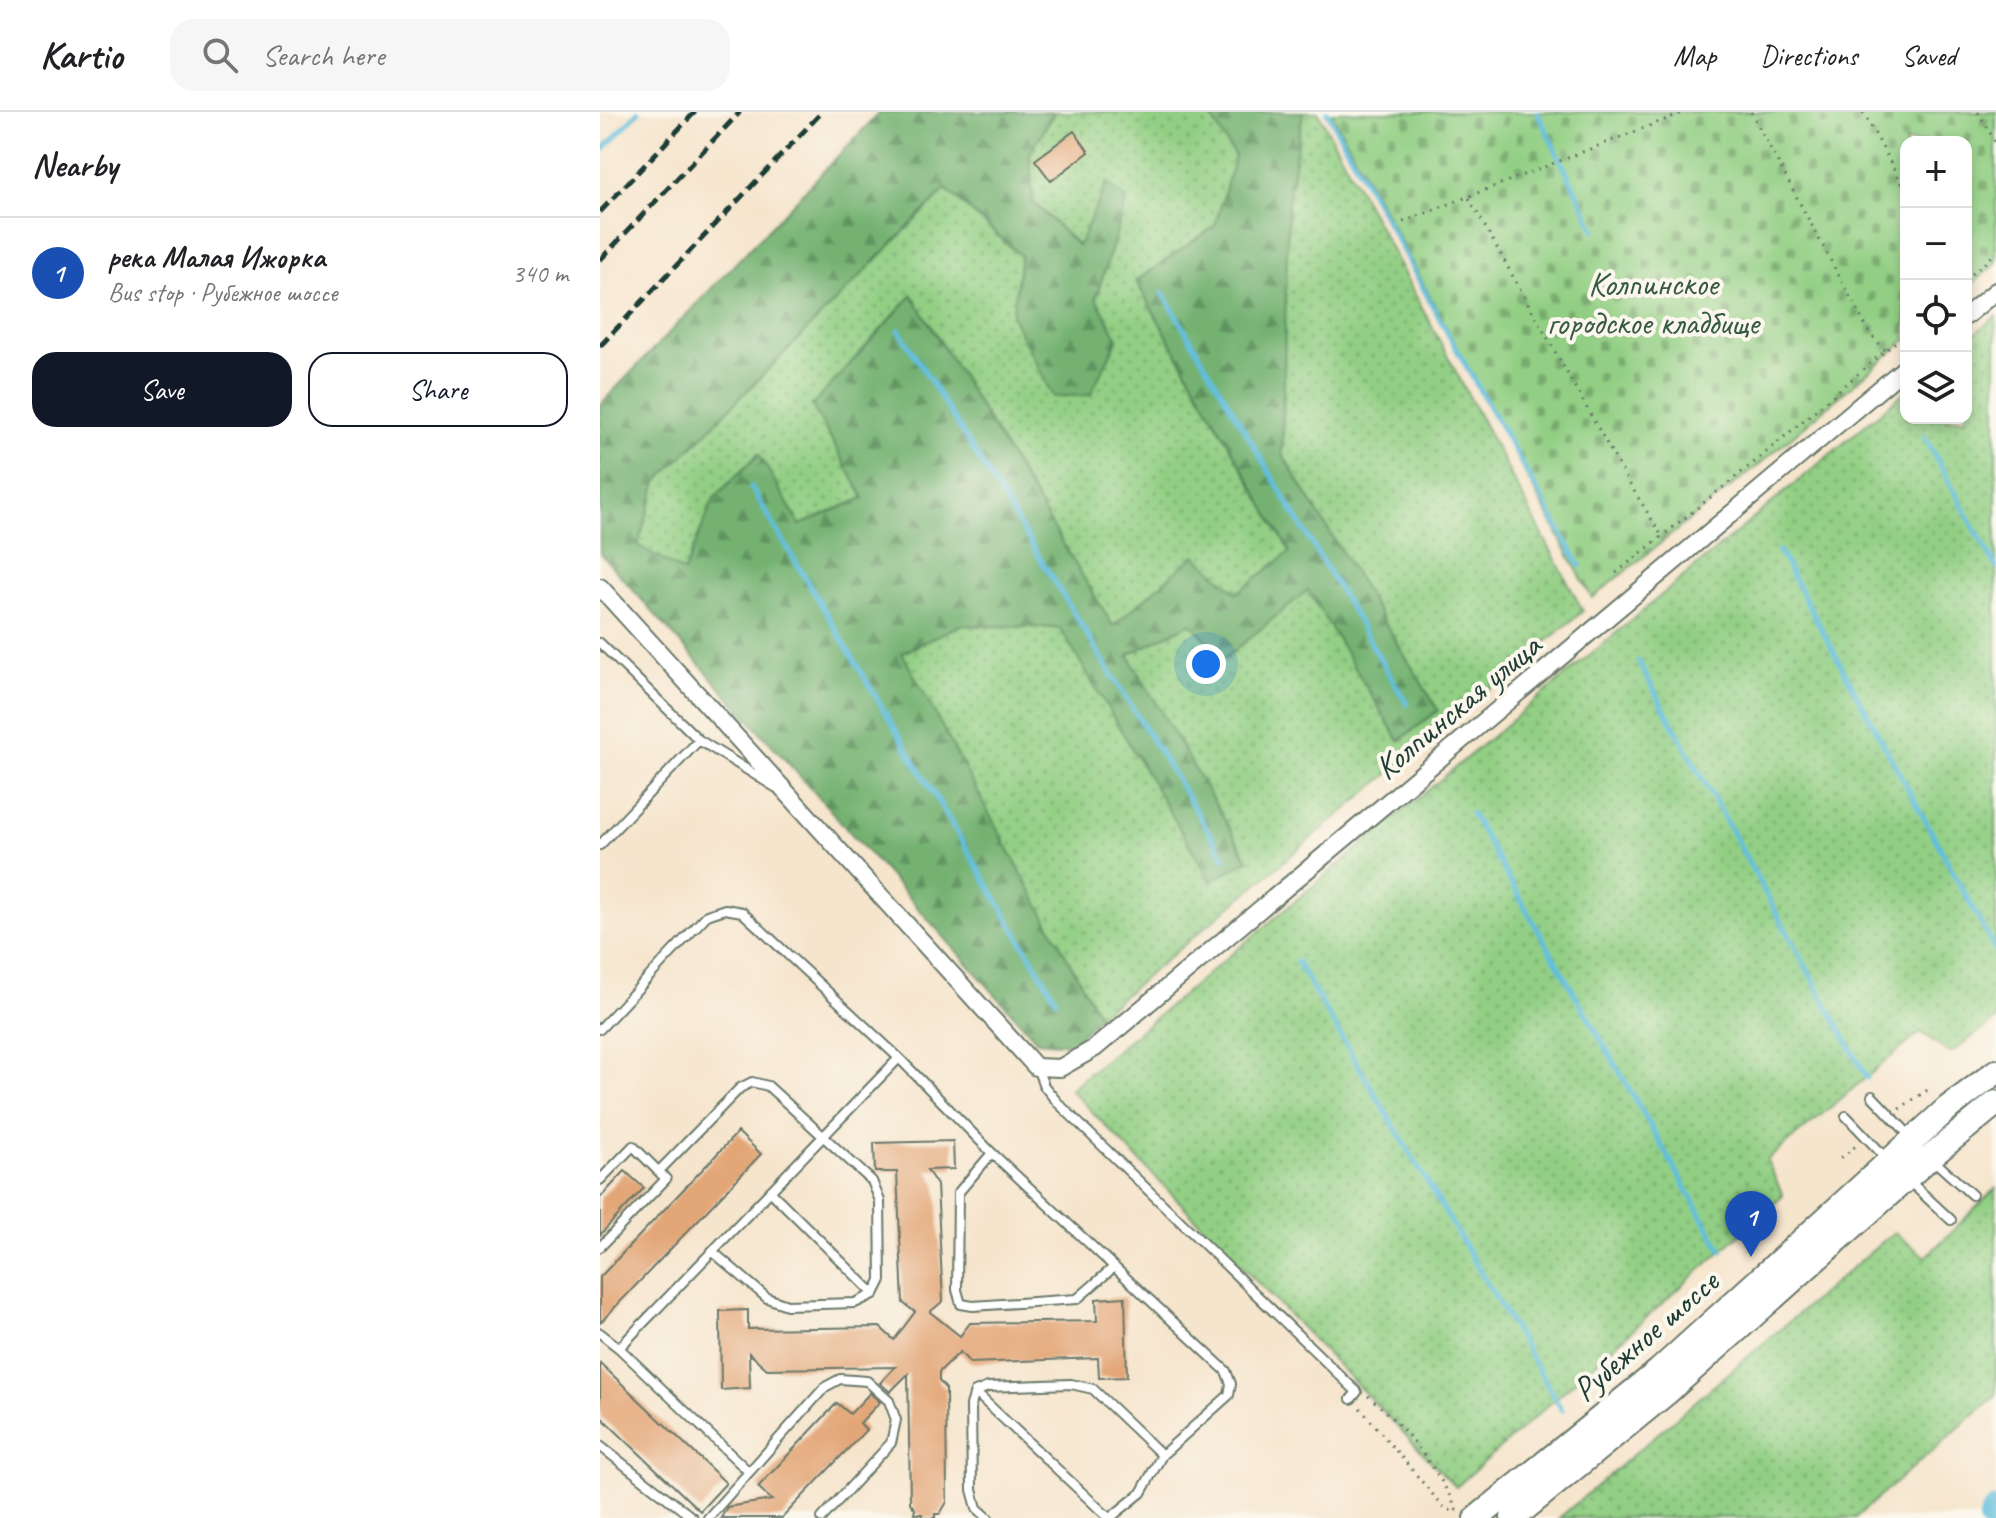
<!DOCTYPE html>
<meta charset="utf-8">
<style>
body{margin:0;font-family:Caveat,sans-serif;background:#f6f6f6;color:#202124}
.controls{position:absolute;right:24px;top:24px;display:grid;overflow:hidden;border-radius:16px;box-shadow:0 4px 12px #0003}
.controls button{width:72px;height:72px;display:grid;place-items:center;padding:0;border:0;border-bottom:2px solid #e0e0e0;background:#fff;color:#202124;font:40px sans-serif}
.you{position:absolute;left:606px;top:552px;width:28px;height:28px;margin:-20px;border:6px solid #fff;border-radius:50%;background:#1a73e8;box-shadow:0 0 0 12px #1a73e833}
.badge{display:grid;place-items:center;width:52px;height:52px;border-radius:50%;background:#111827;color:#fff;font-size:26px;font-weight:700}
.pin{position:absolute;translate:-50% -66px;filter:drop-shadow(0 2px 4px #0008)}
.pin::after{content:'';position:absolute;top:42px;width:28px;height:24px;background:inherit;clip-path:polygon(0 0,100% 0,50% 100%)}
.list{margin:0;padding:0;list-style:none}
h2{display:flex;justify-content:space-between;align-items:center;height:104px;margin:0;padding:0 32px;font-size:34px}
h2 small{font-size:26px;font-weight:400;color:#757577}
.list li{display:grid;grid-template-columns:52px 1fr auto;gap:24px;align-items:center;box-sizing:border-box;height:112px;padding:0 32px;border-top:2px solid #e0e0e0}
.list b{display:block;font-size:30px;white-space:nowrap}
.list p{margin:0;font-size:26px;white-space:nowrap;color:#757577}
.list em{font-size:26px;font-style:normal;color:#757577}
.actions{display:flex;gap:16px;padding:24px 32px}
.actions a{flex:1;padding:18px 0;border:2px solid #111827;border-radius:24px;text-align:center;font-size:28px;color:#111827}
.actions .main{background:#111827;color:#fff}
.icon{flex:none;width:44px;height:44px;fill:none;stroke:currentColor;stroke-width:2;stroke-linecap:round;stroke-linejoin:round}
.map{position:relative;flex:none;width:1396px;height:1406px;overflow:hidden}
header{display:flex;align-items:center;gap:48px;box-sizing:border-box;height:112px;padding:0 40px;background:#fff;border-bottom:2px solid #e0e0e0}
header strong{font-size:38px}
nav{display:flex;gap:44px;margin-inline-start:auto;font-size:28px}
.search{width:560px;height:72px;background:#f6f6f6;display:flex;align-items:center;gap:20px;box-sizing:border-box;padding:0 28px;border-radius:24px;color:#757577;font-size:30px}
main{display:flex}
aside{flex:1;background:#fff}
.map>svg:first-child{display:block}
.grass{fill:url(#grass-dots);stroke:#58865c;stroke-width:2}
.forest{fill:url(#forest-firs);stroke:#4a7853;stroke-width:2}
.cemetery{fill:url(#cemetery-stones);stroke:#58865c;stroke-width:2}
.lines{fill:none;stroke-linecap:round;stroke-linejoin:round}
.stream{stroke:#60bede;stroke-width:5}
.river{stroke:#60bede;stroke-width:28}
.building{fill:#e3a677}
.lane-casing{stroke:#6a786a;stroke-width:12}
.street-casing{stroke:#6a786a;stroke-width:20}
.primary-casing{stroke:#6a786a;stroke-width:28}
.path{stroke:#6a786a;stroke-width:3;stroke-dasharray:2 6;stroke-linecap:butt}
.lane{stroke:#fff;stroke-width:8}
.street{stroke:#fff;stroke-width:16}
.primary{stroke:#fff;stroke-width:24}
.rail{stroke:#1f3d34;stroke-width:5;stroke-dasharray:12 6;stroke-linecap:butt}
.labels{text-anchor:middle;stroke-width:8;stroke-linejoin:round;paint-order:stroke}
.park-label{font-size:34px;fill:#365a44;stroke:#fbf7ec}
.street-label{font-size:34px;fill:#1f3d34;stroke:#fbf7ec}
</style>
<header>
<strong>Kartio</strong>
<div class="search"><svg class="icon" aria-label="search" viewBox="0 0 24 24"><circle cx="10" cy="10" r="6"/><path d="M15 15l6 6"/></svg>Search here</div>
<nav><a>Map</a><a>Directions</a><a>Saved</a></nav>
</header>
<main>
<aside>
<h2>Nearby<small></small></h2>
<ul class="list">
<li><span class="badge" style="background:#1a4fb4">1</span><div><b>река Малая Ижорка</b><p>Bus stop · Рубежное шоссе</p></div><em>340 m</em></li>
</ul>
<div class="actions"><a class="main">Save</a><a>Share</a></div>
</aside>
<div class="map">
<svg width="1396" height="1406" viewBox="0 0 1396 1406">
<defs>
<pattern id="grass-dots" width="8" height="8" patternUnits="userSpaceOnUse" patternTransform="scale(2)"><rect width="8" height="8" fill="#92cf84"/><path d="M2 2h.1M6 6h.1" fill="none" stroke="#77a96d" stroke-width="1.8" stroke-linecap="round"/></pattern>
<pattern id="forest-firs" width="22" height="20" patternUnits="userSpaceOnUse" patternTransform="scale(2)"><rect width="22" height="20" fill="#75b272"/><path d="M5 1l3.5 6h-7zM16 11l3.5 6h-7z" fill="#5f925e"/></pattern>
<pattern id="cemetery-stones" width="16" height="16" patternUnits="userSpaceOnUse" patternTransform="scale(2)"><rect width="16" height="16" fill="#92cf84"/><path d="M2 7V4a2 2 0 0 1 4 0v3zM10 15v-3a2 2 0 0 1 4 0v3z" fill="#77a96d"/></pattern>
</defs>
<rect width="100%" height="100%" fill="#fbf7ec"/>
<filter id="ink" filterUnits="userSpaceOnUse"><feTurbulence type="fractalNoise" baseFrequency=".0125" numOctaves="2"/><feDisplacementMap in="SourceGraphic" scale="16" xChannelSelector="R" yChannelSelector="G"/><feConvolveMatrix kernelMatrix="1 2 1 2 8 2 1 2 1" color-interpolation-filters="sRGB"/></filter>
<filter id="wash" filterUnits="userSpaceOnUse"><feTurbulence type="fractalNoise" baseFrequency=".006" numOctaves="4" result="noise"/><feDisplacementMap in="SourceGraphic" scale="32" xChannelSelector="R" yChannelSelector="G"/><feGaussianBlur stdDeviation="1.8" result="paint"/><feColorMatrix in="noise" values="0 0 0 0 0 0 0 0 0 0 0 0 0 0 0 0 0 1.4 0 .05"/><feComposite in="paint" operator="in"/></filter>
<g filter="url(#wash)">
<rect width="100%" height="100%" fill="#f6e5cd"/>
<path class="grass" d="M454,0H608L635,44L615,114L536,169L690,440L637,481L595,443L513,514L312,183L265,385L200,413L158,342L114,386L84,461L37,433L57,370L346,77L421,144L413,204L518,227L496,186L527,87L507,72L479,134L433,90L430,42Z
M703,0H718L983,499L499,904L301,542L359,513L460,516L612,769L648,748L527,543L591,511L624,547L708,477L799,629L838,599L682,342L688,89Z
M1396,204V908L1350,941L1321,920L1167,1048L1183,1084L856,1375L470,977L1306,279V306H1366V229Z
M1396,1076V1283L1255,1406H959L1294,1120L1326,1145Z"/>
<path class="forest" d="M280,0H454L430,42L433,90L478,134L507,71L527,87L496,186L518,227L490,283L453,285L412,204L421,144L346,77L57,370L38,433L84,460L114,386L159,342L200,413L264,386L212,294L312,183L513,514L595,443L637,481L690,440L536,169L615,114L635,44L608,0H703L688,89L682,342L838,598L799,629L708,478L624,547L591,511L528,543L648,748L611,769L460,516L360,513L302,541L499,904L471,932L437,929L0,441V293Z"/>
<path class="cemetery" d="M731,0H1396V151L1366,178V30H1306V228L1162,350L992,486Z"/>
<g class="lines">
<path class="stream" d="M727,0L854,233L980,454
M937,0L995,118
M0,41L38,0
M563,181L807,592
M299,218L625,746
M1324,324L1396,455
M151,375L456,887
M1179,439L1396,839
M1038,549L1267,966
M871,701L1122,1139
M697,850L962,1298
M1393,1405V1406"/>
<path class="river" d="M1392,1406L1396,1400"/>
</g>
<g id="blocks">
<path class="building" d="M474,19L489,40L451,69L435,48Z
M138,1020L161,1042L0,1211V1165Z
M353,1029L354,1057L327,1058L337,1073L343,1189L330,1200L360,1224L370,1211L497,1209L496,1187L525,1185L527,1265L499,1266L498,1246L370,1251L360,1240L339,1260V1269L346,1277L347,1390L340,1402H335V1406H321L322,1402H314L315,1397L310,1391L308,1262L290,1280L280,1271L295,1255L167,1257L149,1241L150,1276L121,1278L120,1199L148,1198V1217L280,1215L294,1228L315,1200L303,1191L297,1060H275L274,1031Z
M25,1059L44,1076L0,1123V1086Z
M0,1251L126,1371L100,1399L0,1304Z
M270,1281L280,1290L260,1311L266,1318L182,1406H121L127,1395L172,1388L158,1375L237,1291L250,1302Z"/>
</g>
</g>
<g filter="url(#ink)">
<use href="#blocks" fill-opacity="0" stroke="#6a786a" stroke-width="2"/>
<g class="lines">
<g class="lane-casing">
<path id="lane" d="M0,531L99,628L175,675
M0,733L99,628
M0,917L107,803L125,797L142,800L299,946L392,1041L626,1259L631,1272L629,1283L562,1343L541,1381L510,1406
M437,956L444,974L458,991L757,1280L751,1287
M1272,984L1313,1027
M1246,1004L1287,1047
M392,1041L358,1081L357,1178L361,1192L373,1194L477,1187L514,1155
M1331,1046L1372,1083
M59,1059L140,976L152,970L168,974L272,1069L280,1089L281,1168L274,1182L255,1191L187,1193L167,1186L112,1139
M1307,1067L1351,1108
M0,1068L33,1034L66,1067L0,1135
M170,1079L274,1182
M0,1221L19,1236
M375,1280L509,1406
M0,1334L93,1406
M148,1359L19,1236L299,946
M108,1406L225,1275L240,1267L267,1269L289,1289L296,1308L291,1331L222,1406
M388,1406L377,1396L372,1378L371,1293L375,1280L388,1275L471,1272L493,1277L562,1343"/>
</g>
<g class="street-casing">
<path id="street" d="M1366,204L1396,179
M0,475L436,955L460,956L495,936L1306,255"/>
</g>
<g class="primary-casing">
<path id="primary" d="M877,1406L1059,1259L1348,996L1396,960
M913,1406L1066,1281L1330,1045L1396,991"/>
</g>
<path class="path" d="M1151,0L1270,222L1286,239
M1263,0L1306,79
M1378,0L1396,31
M869,86L1026,366L1062,424
M803,110L1085,0
M1366,167L1396,141
M1016,461L1157,348L1306,221
M1299,997L1332,975
M1241,1046L1257,1033
M768,1284C801,1310 842,1361 857,1400
M760,1296L845,1397L857,1400"/>
<use href="#lane" class="lane"/>
<use href="#street" class="street"/>
<use href="#primary" class="primary"/>
<path class="rail" d="M0,100L95,0
M0,148L140,0
M0,234L222,0"/>
</g>
</g>
<g class="labels">
<g class="park-label">
<text x="1053" y="183">Колпинское<tspan x="1053" dy="39">городское кладбище</tspan></text>
</g>
<g class="street-label">
<text transform="translate(857 594) rotate(-40)" y="12">Колпинская улица</text>
<text transform="translate(1045 1223) rotate(-41)" y="12">Рубежное шоссе</text>
</g>
</g>
</svg>
<div class="controls">
<button>+</button>
<button>−</button>
<button><svg class="icon" aria-label="locate" viewBox="0 0 24 24"><circle cx="12" cy="12" r="6"/><path d="M12 2v4M12 18v4M2 12h4M18 12h4"/></svg></button>
<button><svg class="icon" aria-label="layers" viewBox="0 0 24 24"><path d="M12 4l9 5-9 5-9-5zM3 14l9 5 9-5"/></svg></button>
</div>
<div class="you"></div>
<div class="pin badge" style="left:1151px;top:1145px;background:#1a4fb4">1</div>
</div>
</main>
